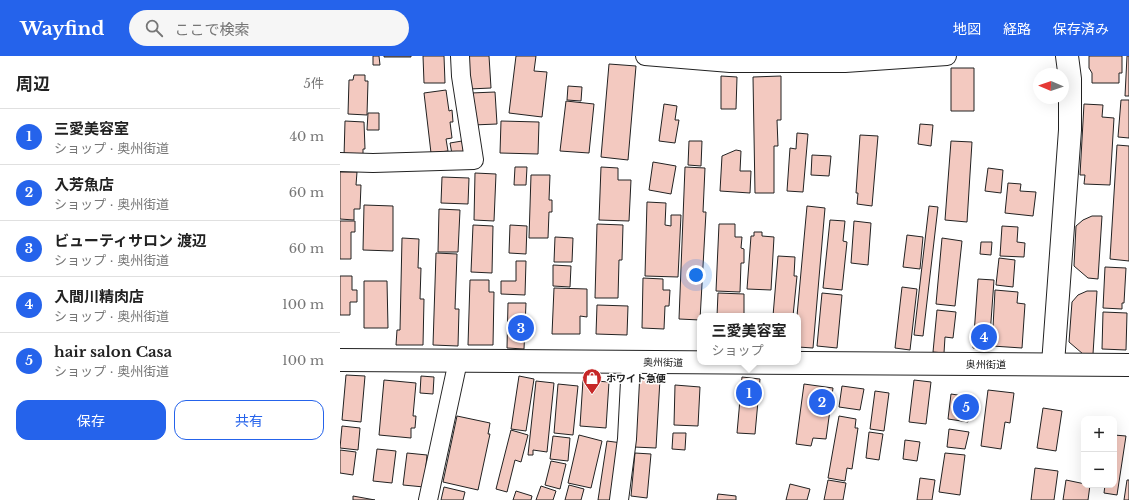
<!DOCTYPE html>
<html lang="ja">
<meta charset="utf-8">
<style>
body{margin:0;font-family:"Libre Baskerville","Noto Sans JP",serif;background:#f6f6f6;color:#222}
.controls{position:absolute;right:12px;bottom:12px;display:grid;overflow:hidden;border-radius:8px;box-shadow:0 4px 16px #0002}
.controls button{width:36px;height:36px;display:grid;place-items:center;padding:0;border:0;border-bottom:1px solid #e0e0e0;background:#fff;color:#222;font:20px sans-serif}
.compass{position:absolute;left:693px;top:12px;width:36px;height:36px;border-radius:50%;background:#fff;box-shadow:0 4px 16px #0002;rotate:272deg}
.you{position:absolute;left:356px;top:219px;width:14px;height:14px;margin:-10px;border:3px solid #fff;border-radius:50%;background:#1a73e8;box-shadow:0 0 0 6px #1a73e833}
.badge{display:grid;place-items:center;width:26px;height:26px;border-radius:50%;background:#2563eb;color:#fff;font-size:13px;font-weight:700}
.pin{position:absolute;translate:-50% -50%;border:2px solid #fff;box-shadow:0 1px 4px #0006}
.popup{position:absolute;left:357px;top:257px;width:104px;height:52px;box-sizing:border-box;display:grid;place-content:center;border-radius:8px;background:#fff;filter:drop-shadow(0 1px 3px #0005);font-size:13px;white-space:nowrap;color:#767676}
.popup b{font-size:15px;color:#222}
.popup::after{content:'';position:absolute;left:50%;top:100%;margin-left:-8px;border:8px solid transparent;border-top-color:#fff}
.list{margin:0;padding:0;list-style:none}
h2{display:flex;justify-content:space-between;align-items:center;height:52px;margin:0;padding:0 16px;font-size:17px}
h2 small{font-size:13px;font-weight:400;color:#767676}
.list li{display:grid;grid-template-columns:26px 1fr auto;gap:12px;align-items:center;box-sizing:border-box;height:56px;padding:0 16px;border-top:1px solid #e0e0e0}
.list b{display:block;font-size:15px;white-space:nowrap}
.list p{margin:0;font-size:13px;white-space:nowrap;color:#767676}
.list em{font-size:13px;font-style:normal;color:#767676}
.actions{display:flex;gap:8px;padding:12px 16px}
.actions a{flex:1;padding:9px 0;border:1px solid #2563eb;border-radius:12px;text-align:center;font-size:14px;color:#2563eb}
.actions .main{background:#2563eb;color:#fff}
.icon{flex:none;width:22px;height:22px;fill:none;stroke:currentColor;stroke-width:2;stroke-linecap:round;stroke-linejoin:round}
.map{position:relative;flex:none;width:789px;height:444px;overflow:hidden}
header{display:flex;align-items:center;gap:24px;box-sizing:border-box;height:56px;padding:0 20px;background:#2563eb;color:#fff}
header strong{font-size:19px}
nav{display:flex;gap:22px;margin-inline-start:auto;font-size:14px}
.search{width:280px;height:36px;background:#f6f6f6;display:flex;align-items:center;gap:10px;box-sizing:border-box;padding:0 14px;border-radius:22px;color:#767676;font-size:15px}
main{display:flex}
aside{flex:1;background:#fff}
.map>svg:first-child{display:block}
.building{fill:#f3c9c0;stroke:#222}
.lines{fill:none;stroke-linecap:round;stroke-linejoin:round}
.minor-casing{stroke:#222;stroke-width:20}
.tertiary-casing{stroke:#222;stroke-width:24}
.secondary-casing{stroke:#222;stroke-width:24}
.minor{stroke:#fff;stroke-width:18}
.tertiary{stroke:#fff;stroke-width:22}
.secondary{stroke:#fff;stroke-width:22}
.labels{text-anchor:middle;stroke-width:3;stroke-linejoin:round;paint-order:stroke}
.street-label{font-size:10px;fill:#222;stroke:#fff}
.poi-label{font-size:10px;font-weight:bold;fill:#222;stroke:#fff;text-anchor:start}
</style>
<header>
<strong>Wayfind</strong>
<div class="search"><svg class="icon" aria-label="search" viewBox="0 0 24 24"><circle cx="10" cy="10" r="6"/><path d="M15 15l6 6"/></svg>ここで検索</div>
<nav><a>地図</a><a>経路</a><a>保存済み</a></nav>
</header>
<main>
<aside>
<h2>周辺<small>5件</small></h2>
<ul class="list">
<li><span class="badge">1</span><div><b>三愛美容室</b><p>ショップ · 奥州街道</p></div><em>40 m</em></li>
<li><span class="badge">2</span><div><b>入芳魚店</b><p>ショップ · 奥州街道</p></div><em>60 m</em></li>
<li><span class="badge">3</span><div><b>ビューティサロン 渡辺</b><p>ショップ · 奥州街道</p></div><em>60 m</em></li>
<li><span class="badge">4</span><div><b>入間川精肉店</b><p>ショップ · 奥州街道</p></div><em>100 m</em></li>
<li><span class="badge">5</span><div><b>hair salon Casa</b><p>ショップ · 奥州街道</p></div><em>100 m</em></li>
</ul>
<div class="actions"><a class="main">保存</a><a>共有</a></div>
</aside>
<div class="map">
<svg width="789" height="444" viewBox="0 0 789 444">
<rect width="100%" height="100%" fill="#fff"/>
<path class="building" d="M33,0H39L40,9H33Z
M44,0H71V1H44Z
M83,0H104L105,27H84Z
M127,0H149L151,32L129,33Z
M176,0H196L194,15L207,16L202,61L169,57Z
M749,0H782V17H779V27H752V17L749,12Z
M787,0H789V40H785Z
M269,8L296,10L288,104L261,101Z
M611,12H634V55H611Z
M14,19H25V25H28L27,59L8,58L9,24H13Z
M381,20L397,21L396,53H381Z
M441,20V64H437L438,90H434V137H415L413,21Z
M228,30L242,31L241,45L227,44Z
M106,34L109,55L112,54L113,66H110L112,82L106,83L108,95L91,97L84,37Z
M155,36L157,68L133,69L131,37Z
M781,44H789V82L778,81Z
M226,45L254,48L249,97L220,95Z
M324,48L337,50L335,64H339L335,87L319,85Z
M744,48L763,49L762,61L774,62L770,129L744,128L745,119H740Z
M28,57H39V74H27Z
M5,65L24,66L25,93H23V102L4,101Z
M161,65L199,66L198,98L160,97Z
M580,68L593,69L591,90L578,88Z
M457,77L468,78L463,136L447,135L450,92L456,93Z
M520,79L538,80L532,150L517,148L518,137H516Z
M122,85L124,97L112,98L110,87Z
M349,85H362L361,110L348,109Z
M611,85L632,86L627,166L605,164Z
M777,89L789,90V205L770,203Z
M396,94L401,95L400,115H411L410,137L380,135L382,100Z
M472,99L491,100L489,120L471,119Z
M313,106L336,110L331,138L309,134Z
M175,111H187L186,129H174Z
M261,111L278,112V124H291L289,165L259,164Z
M345,111L365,112L363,156H366L360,264L339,263Z
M648,112L663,114L661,137L645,135Z
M0,116H17L16,129H21L20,153H14V164L0,163Z
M135,117L156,118L154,165L134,164Z
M191,119H210L209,144H212V156H209L208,182H189Z
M102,121L129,122L128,148L101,147Z
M668,127L681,128L680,135L696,136L693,160L665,157Z
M307,146L326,147L325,169L331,170V159H341L338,221L305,220Z
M24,149L53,150V195L23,194Z
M467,150L485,152L473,292L458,291L457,260Z
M589,150L598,151L583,280L574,279Z
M99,153L120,154L118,196H98Z
M752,160H762L758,223L748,222L734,210L736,170L743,164Z
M490,164L505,165L503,185L507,186L502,234L483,232Z
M0,165H15V176H11V203H0Z
M514,165L531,167L528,209L511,207Z
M257,168L283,169L282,204H279L278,242H255Z
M379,168H395V181H402L401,192L404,193V207H401L400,236L376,235Z
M133,169L153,170L152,217L131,216Z
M170,169L187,170L186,198L169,197Z
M662,170L678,171L677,186L685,187L684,201L660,200Z
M414,176H422V180L434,181L431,234L407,233L411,180H414Z
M567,179L583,181L580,213L563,211Z
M215,181L233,182L232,206H214Z
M62,182L79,183L78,212H81L80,243H84L83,289H56L57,274H60Z
M602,182L622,185L615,250L596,248Z
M641,186H652L651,199L640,198Z
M96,197L117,198L115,253H119L118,290L93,289Z
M438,200L455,201L454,220H457L453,260H433Z
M659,202L675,204L673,231L656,229Z
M176,205H186L185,239L161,238V225H176Z
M213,209L231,210L230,231L213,230Z
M765,211L786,212L784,247H782V253L763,252Z
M0,220H12V234H17V246H10V259H0Z
M303,222L323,223V234H330L329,250H325L324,273L302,272Z
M638,223L654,224L649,293L633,292Z
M130,224H149V236H154L153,289H128Z
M24,225H47L48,272H24Z
M562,231L577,233L570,294L555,292Z
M214,232L247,233V261L240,260V278H212Z
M655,234L678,236L677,247L685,248L682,292L652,290Z
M747,235H757L753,298H743L729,286L732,246L738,239Z
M378,237L404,238V260H377Z
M482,237L502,239L497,292L477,290Z
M168,247H186L184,293L167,292Z
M257,249L288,250L287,279L256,278Z
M597,254L616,256L613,282L605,281L604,297L593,296Z
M763,256L787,257L786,294L762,293Z
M6,319L25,320L21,366L2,364Z
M81,320L94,321L93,338L80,337Z
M179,320L194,323L186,375L171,373Z
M298,321L320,323L316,392L294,391Z
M402,321L420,323L415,378L397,377Z
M44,324L76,327L73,360H76L75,372H71V382L39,379Z
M243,324L269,326L266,372L240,370Z
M574,324L591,326L586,368L569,366Z
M196,325L214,327L207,396L193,394V399H188Z
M218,328L238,330L233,379L214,377Z
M464,328L493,332L486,383L473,382L471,390L456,388Z
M335,329L360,331L358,370L334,369Z
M502,330L524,333L520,354L499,351Z
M648,334L674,337L670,367L665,366L661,393L641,390Z
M535,335L549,337L544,375L530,373Z
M611,338L631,341L628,366L608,363Z
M703,352L722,355L716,395L697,392Z
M117,360L150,367L148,378H150L138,434L103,426Z
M499,360L516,363L515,372H518L512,413L507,412L505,425L488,422Z
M2,370L20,372L18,394L0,392Z
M609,373L629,376L625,393L607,391Z
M171,374L188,379L181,406L175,404L167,436L156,433Z
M529,376L543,378L539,404L526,402Z
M333,377H346L345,394L332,393Z
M239,379L262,385L251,432L228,427Z
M774,379L786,380L777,439L764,437L765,429H774Z
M213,380L230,382L228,405L210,403Z
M565,384L580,386L577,405L563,403Z
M267,385L282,387L273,444H258Z
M37,393L56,395L52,427L33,425Z
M0,394L16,396L13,419L0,417Z
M67,397L87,399L84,431L63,429Z
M295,397L311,398L307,442L291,440Z
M605,397L625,399L620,439L599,436Z
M211,405L226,408L220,433L205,429Z
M695,412L718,415L714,444H691Z
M580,422L595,424L592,444H577Z
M488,424L506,427L503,444H484Z
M726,424L750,429L748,444H723Z
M787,424H789V444H784Z
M450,428L470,433L467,444H446Z
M229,429L244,433L241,444H225Z
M201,430L216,435L213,444H196Z
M104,431L125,436L123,444H101Z
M176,435L192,440L191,444H173Z
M378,438L396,440V444H377Z
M13,440L35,444H13Z"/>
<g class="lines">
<g class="minor-casing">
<path id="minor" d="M305,0L390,7H505L607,0
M0,106L33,107L134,104L121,20L120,0
M88,444L118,305
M279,444L287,383L291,306"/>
</g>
<g class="tertiary-casing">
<path id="tertiary" d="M713,308L730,74V23L727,0"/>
</g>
<g class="secondary-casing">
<path id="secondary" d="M0,304L789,309"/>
</g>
<use href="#minor" class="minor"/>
<use href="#tertiary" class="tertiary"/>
<use href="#secondary" class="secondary"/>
</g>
<defs>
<g id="shop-pin" transform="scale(1)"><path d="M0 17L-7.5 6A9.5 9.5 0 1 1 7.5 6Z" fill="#c62828" stroke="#fff"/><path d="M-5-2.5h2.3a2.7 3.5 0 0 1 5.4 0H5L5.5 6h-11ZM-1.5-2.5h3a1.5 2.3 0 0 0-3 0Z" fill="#fff"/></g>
</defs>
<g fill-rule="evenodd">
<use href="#shop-pin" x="252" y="322"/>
</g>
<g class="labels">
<g class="street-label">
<text transform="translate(323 306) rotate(1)" y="4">奥州街道</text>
<text x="646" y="312">奥州街道</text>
</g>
<g class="poi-label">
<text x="266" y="326">ホワイト急便</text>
</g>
</g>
</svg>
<div class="controls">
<button>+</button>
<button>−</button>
</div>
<svg class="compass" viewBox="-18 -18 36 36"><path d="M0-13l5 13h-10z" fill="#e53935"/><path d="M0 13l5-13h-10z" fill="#767676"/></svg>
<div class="you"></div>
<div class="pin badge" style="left:409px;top:337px">1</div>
<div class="popup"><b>三愛美容室</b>ショップ</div>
<div class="pin badge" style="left:482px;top:346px">2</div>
<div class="pin badge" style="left:181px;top:272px">3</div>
<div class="pin badge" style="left:644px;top:281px">4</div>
<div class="pin badge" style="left:626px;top:351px">5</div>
</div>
</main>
